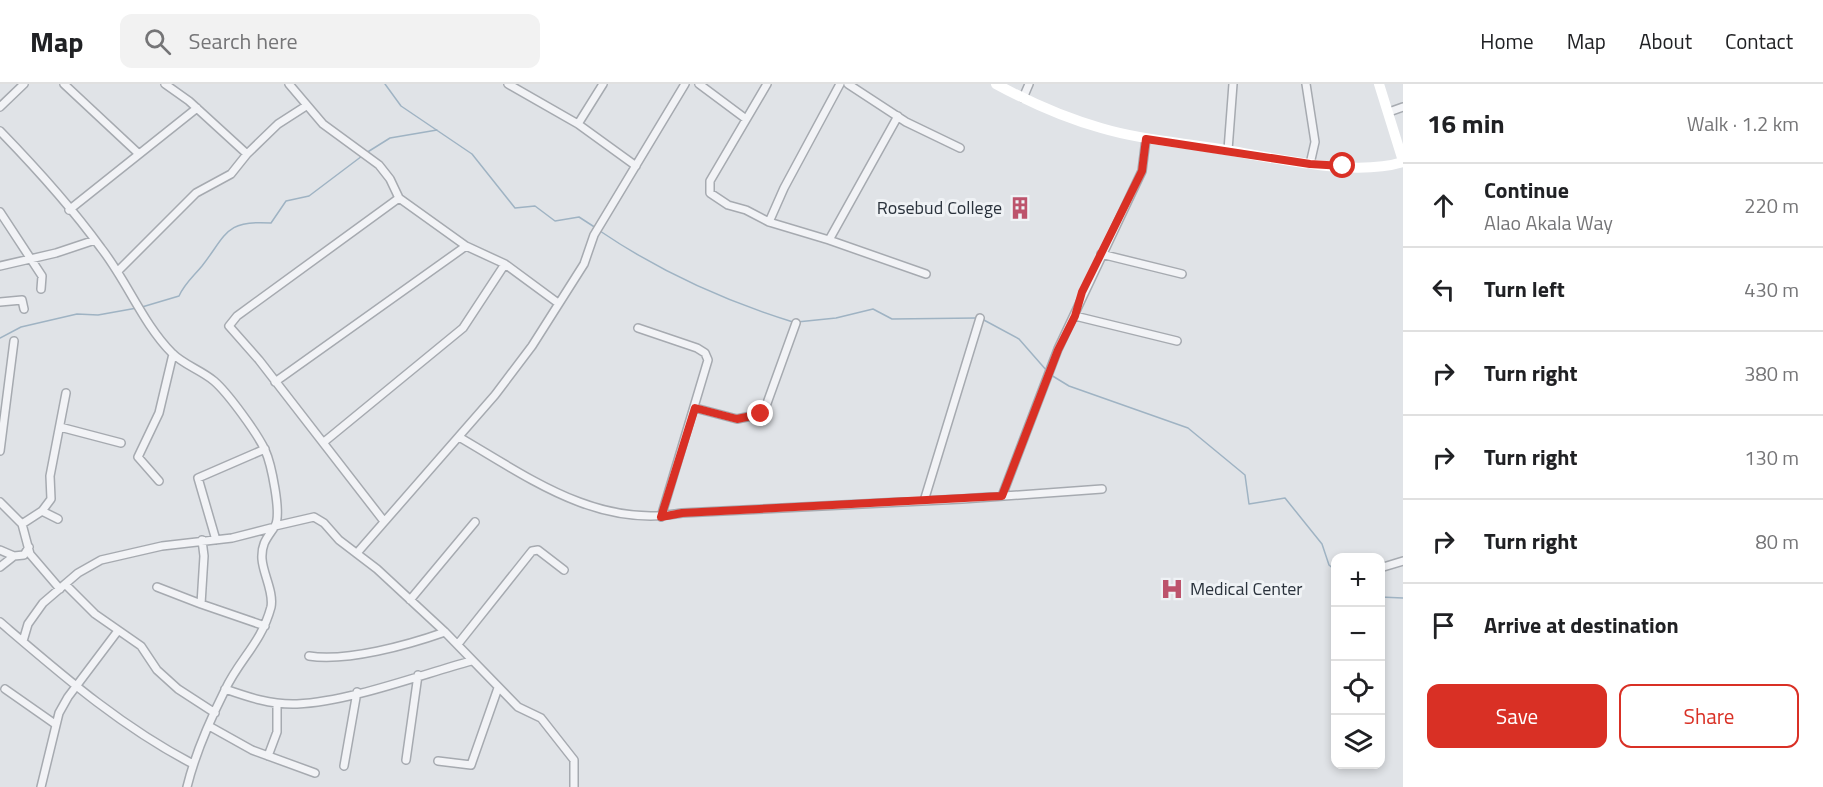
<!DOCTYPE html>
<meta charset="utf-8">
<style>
body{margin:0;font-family:"Titillium Web",sans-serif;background:#f2f2f2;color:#202124}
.controls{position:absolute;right:18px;bottom:18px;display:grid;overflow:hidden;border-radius:12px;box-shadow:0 3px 9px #0003}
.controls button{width:54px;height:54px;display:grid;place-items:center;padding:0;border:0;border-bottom:2px solid #e0e0e0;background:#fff;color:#202124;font:30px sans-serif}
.stop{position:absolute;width:18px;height:18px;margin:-14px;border:4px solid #d93025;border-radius:50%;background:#fff}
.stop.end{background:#d93025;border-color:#fff;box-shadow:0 2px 6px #0008}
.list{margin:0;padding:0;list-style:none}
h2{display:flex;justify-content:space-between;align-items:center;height:78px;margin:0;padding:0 24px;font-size:26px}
h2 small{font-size:20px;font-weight:400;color:#757577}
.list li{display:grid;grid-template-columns:39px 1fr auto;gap:18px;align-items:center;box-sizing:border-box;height:84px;padding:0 24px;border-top:2px solid #e0e0e0}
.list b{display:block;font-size:22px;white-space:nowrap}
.list p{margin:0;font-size:20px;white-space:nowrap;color:#757577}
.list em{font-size:20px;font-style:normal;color:#757577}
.actions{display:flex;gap:12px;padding:18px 24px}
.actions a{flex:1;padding:14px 0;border:2px solid #d93025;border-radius:12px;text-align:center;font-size:21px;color:#d93025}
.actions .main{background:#d93025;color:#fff}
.icon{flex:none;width:33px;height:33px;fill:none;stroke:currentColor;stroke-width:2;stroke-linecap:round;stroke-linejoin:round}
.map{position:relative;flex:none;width:1403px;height:703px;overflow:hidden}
header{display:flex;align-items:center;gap:36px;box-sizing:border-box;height:84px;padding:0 30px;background:#fff;border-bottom:2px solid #e0e0e0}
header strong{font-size:28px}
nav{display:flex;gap:33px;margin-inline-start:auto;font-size:21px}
.search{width:420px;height:54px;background:#f2f2f2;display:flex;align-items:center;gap:15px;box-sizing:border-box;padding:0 21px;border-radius:12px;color:#757577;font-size:22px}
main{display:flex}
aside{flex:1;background:#fff}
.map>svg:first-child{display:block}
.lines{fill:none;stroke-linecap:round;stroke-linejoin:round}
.stream{stroke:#9fb3c3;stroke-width:1.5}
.street-casing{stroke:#a6aab0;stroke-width:10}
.street{stroke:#f2f3f6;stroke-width:7}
.secondary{stroke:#fff;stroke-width:10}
.route{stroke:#d93025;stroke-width:8}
.labels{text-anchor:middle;stroke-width:6;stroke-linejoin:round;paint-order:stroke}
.poi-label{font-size:18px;fill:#2a323c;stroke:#eff2f5;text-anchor:end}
</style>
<header>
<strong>Map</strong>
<div class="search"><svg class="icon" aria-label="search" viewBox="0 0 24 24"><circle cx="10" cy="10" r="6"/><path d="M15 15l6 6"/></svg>Search here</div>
<nav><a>Home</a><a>Map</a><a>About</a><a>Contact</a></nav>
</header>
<main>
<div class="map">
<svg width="1403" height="703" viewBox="0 0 1403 703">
<rect width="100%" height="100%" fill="#e0e3e7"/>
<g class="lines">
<path class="stream" d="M385,0L401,22L472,70L515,124L535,122L555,137L579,133L596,144
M366,69L390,54L437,46
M600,147C659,187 725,217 793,238
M142,223L179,212C185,199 193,193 202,182C227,150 225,136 271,139L286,117L309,112L362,72
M982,235L1019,255L1047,287
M797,238L836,234L873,225L892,235L977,234
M0,254L21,243L77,230L98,231L137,224
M1051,291L1069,302L1188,344L1245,391L1249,420L1285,414L1322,460L1329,481L1336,487
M1380,513L1403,514"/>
<g class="street-casing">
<path id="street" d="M64,0L139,70
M165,0L189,17L247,70
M289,0L323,40L379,81L390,95L399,114L466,162L505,180L558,219
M508,0L578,40L636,82
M699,0L746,35
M767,0L710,97V109L728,121L746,126L769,138L829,156L898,32
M848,0L906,38L960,64
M1306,0L1315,58L1310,80
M1023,14L1029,0
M0,23L24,0
M1389,28L1403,23
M578,40L603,0
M0,47C35,83 72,124 101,164C127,197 143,240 172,269C184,281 201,286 214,297C228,309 257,349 265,366C271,379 282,430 275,442C268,453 261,459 262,475C263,490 274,508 271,523C261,560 240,574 225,606C210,636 195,670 187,703
M1228,66L1233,0
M69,126L197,24
M0,128L42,192L41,205
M769,138L784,104L840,0
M829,156L926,190
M1101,170L1182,190
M0,182L56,169L95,156
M118,187L196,109L231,90L247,70L278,40L306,22
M0,218L22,216L24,225
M1075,232L1177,257
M638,244L697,264L705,269L708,276L661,433
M275,298L466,162
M695,324L737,335L761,330L766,322L796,239
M60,343L121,359
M459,353C528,393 597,445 682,429L962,415L1102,405
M324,358L463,244L505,180
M0,367L14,257
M159,397L138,373L159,329L173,270
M1002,412L1058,265L1142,87L1146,55
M924,417L980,234
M0,418L22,440L30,470L60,505
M42,427L58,435
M383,436L259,276L229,242L237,232L399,114
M22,440L42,427L51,415L50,392L66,309
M275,442L314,433L324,439L339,456L377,485L445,548L518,623L541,634L574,676V703
M202,456L204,472L201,520L265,542
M216,456L198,394L265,365
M0,466L14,472
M357,469L495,311L532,262L584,180L594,151L685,0
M0,483L14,472L24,471L29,463
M1380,484L1403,477
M65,500L95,530L141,562L157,586L178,605L215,629
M157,503L201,520
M410,516L475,438
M0,538C62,591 120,642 193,680
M23,557L28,540L43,519L78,489L101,476L162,462L232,454L271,444
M458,560L532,467L538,466L564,486
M309,572C347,578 408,561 445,548
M5,605L55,640
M225,605C248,613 271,621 297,620C348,618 420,591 471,577
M209,642L252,666L315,689
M268,672L277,648V619
M406,676L418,591
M438,677L471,681L498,604
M344,682L357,608
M41,703L59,629L68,613L117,548"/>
</g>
<use href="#street" class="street"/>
<path class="secondary" d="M996,0C1029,18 1065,34 1101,44C1138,55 1176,58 1214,64C1267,72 1352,94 1403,78
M1379,0L1403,77"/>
</g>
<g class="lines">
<path class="route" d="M761,330L737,335L695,324L661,433L682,429L1002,412L1058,266L1075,232L1082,208L1142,87L1146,55L1310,80L1343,82"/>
</g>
<defs>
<g id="building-bare" transform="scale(1.8)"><path d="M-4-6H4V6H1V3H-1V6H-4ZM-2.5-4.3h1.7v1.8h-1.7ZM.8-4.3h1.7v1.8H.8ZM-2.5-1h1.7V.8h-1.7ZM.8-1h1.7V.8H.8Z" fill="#bd536c" stroke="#eff2f5" stroke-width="2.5" paint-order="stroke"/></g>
<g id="hospital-bare" transform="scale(1.8)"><path d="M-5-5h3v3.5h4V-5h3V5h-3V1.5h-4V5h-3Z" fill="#bd536c" stroke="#eff2f5" stroke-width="2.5" paint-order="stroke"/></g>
</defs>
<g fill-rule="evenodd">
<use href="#building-bare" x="1020" y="124"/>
<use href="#hospital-bare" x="1172" y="505"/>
</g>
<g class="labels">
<g class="poi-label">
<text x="1002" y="130">Rosebud College</text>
<text x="1190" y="511" text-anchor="start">Medical Center</text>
</g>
</g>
</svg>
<div class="controls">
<button>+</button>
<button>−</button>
<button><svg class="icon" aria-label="locate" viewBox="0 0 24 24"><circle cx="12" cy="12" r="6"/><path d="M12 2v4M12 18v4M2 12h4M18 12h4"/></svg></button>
<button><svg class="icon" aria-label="layers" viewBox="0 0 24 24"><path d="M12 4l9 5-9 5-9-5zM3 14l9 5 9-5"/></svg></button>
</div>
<div class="stop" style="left:1343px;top:82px"></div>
<div class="stop end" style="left:761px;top:330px"></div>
</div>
<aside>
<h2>16 min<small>Walk · 1.2 km</small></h2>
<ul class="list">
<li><svg class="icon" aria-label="ahead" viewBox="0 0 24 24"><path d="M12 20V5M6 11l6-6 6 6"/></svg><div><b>Continue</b><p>Alao Akala Way</p></div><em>220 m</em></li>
<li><svg class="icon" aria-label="left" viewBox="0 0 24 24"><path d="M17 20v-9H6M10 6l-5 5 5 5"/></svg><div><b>Turn left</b></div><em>430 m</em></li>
<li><svg class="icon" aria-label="right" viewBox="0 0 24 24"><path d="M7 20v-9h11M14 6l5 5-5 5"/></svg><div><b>Turn right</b></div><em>380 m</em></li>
<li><svg class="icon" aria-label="right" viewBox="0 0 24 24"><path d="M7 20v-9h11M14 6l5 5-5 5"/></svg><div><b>Turn right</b></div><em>130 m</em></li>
<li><svg class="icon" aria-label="right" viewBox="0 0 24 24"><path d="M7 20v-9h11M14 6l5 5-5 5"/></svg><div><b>Turn right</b></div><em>80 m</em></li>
<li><svg class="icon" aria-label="arrive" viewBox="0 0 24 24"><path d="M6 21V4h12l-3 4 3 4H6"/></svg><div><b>Arrive at destination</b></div></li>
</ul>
<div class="actions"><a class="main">Save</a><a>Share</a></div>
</aside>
</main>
